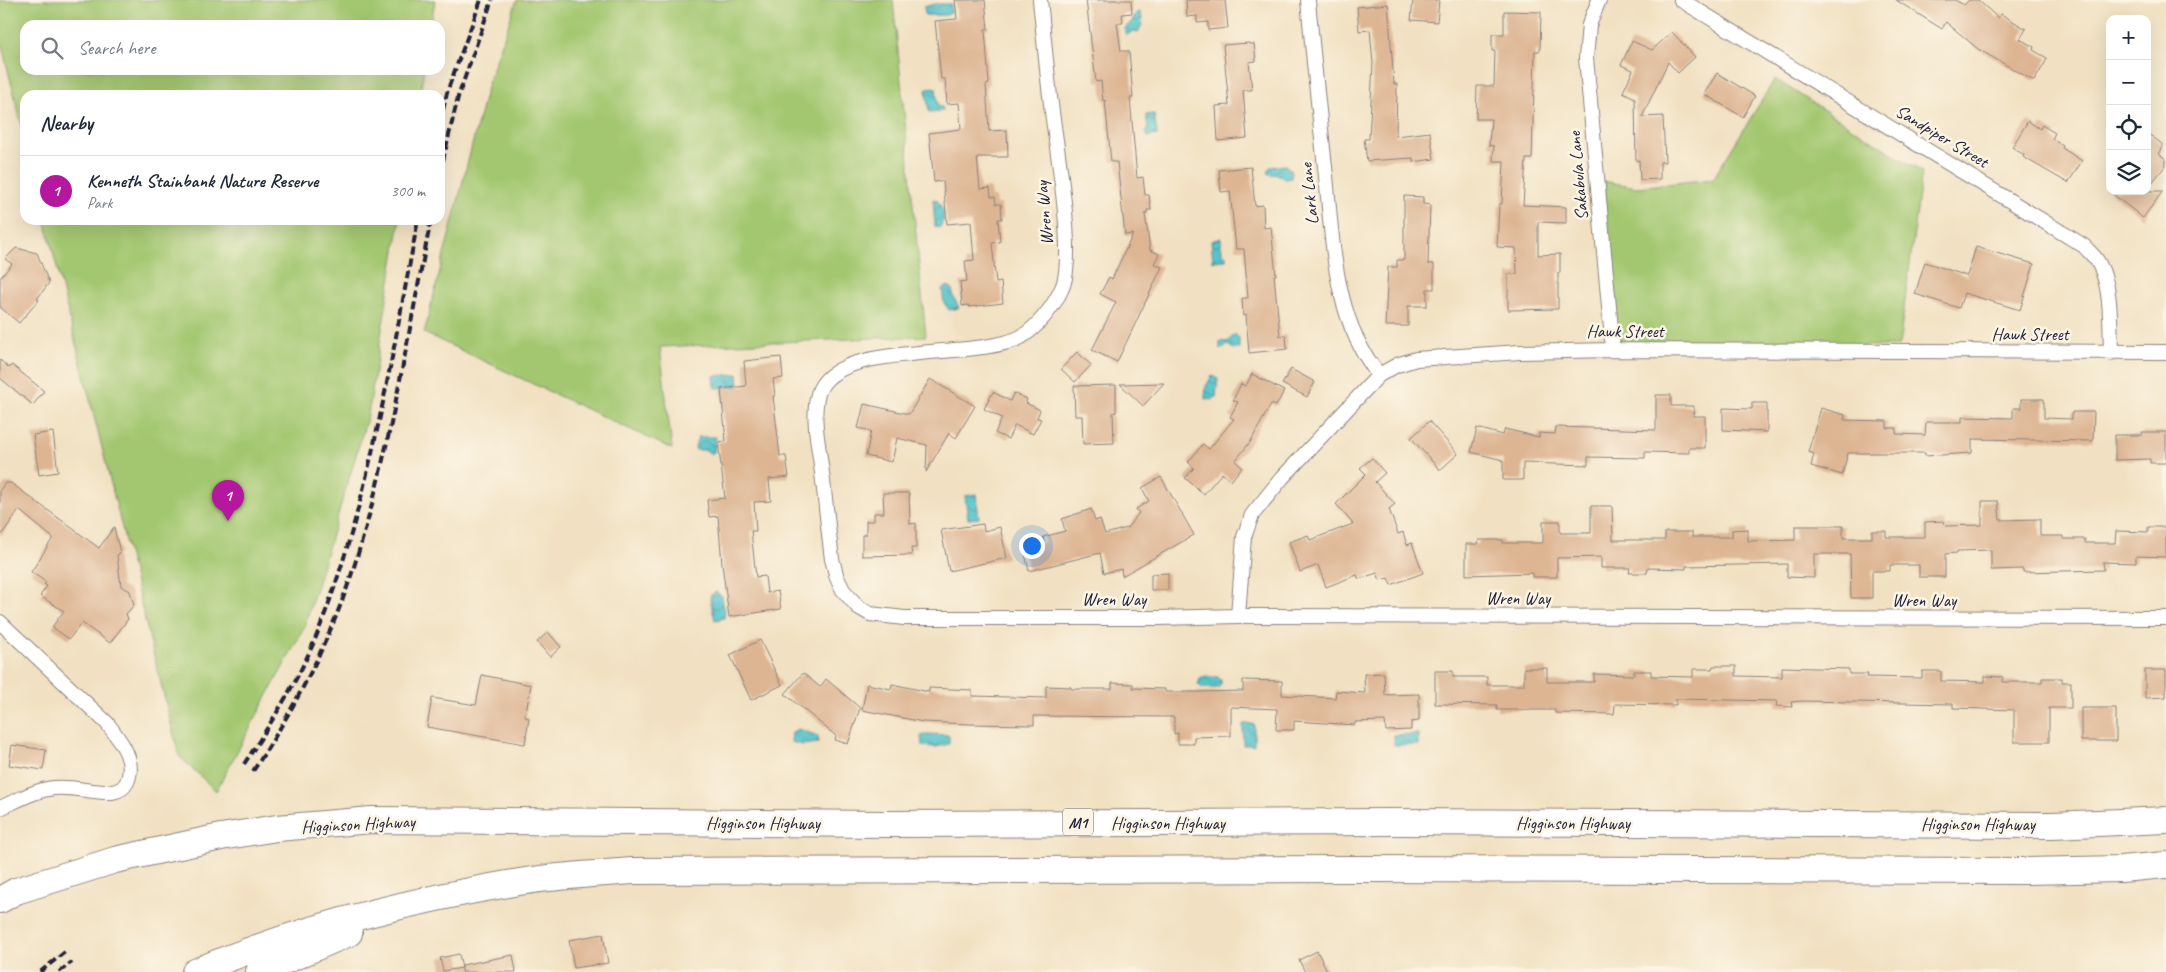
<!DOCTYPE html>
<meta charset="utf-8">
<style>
body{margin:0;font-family:Caveat,sans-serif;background:#f6f6f7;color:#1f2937}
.controls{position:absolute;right:15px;top:15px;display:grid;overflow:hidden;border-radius:10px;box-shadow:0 5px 20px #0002}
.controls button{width:45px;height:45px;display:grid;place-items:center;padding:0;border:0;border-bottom:1px solid #e0e1e3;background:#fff;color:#1f2937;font:25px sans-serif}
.you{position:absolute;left:1031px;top:545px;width:18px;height:18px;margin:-12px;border:4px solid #fff;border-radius:50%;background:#1a73e8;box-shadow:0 0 0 8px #1a73e833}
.badge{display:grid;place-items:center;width:32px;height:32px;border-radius:50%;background:#b5179e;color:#fff;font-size:16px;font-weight:700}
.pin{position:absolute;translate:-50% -41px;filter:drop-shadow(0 1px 2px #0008)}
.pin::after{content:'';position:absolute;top:26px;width:18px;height:15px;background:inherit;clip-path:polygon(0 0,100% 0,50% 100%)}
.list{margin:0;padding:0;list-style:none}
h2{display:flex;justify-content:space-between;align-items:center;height:65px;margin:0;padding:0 20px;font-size:21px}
h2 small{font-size:16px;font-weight:400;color:#747a83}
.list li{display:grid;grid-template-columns:32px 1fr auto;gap:15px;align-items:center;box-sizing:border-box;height:70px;padding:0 20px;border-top:1px solid #e0e1e3}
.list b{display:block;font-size:19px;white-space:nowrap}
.list p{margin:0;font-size:16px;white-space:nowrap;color:#747a83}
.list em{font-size:16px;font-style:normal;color:#747a83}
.icon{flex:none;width:28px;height:28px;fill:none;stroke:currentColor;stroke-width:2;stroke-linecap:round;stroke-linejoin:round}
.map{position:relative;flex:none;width:2166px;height:972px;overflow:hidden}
.search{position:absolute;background:#fff;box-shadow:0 5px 20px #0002;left:20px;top:20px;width:425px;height:55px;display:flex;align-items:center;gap:12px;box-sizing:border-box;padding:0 18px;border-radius:15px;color:#747a83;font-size:19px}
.panel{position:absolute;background:#fff;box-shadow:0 5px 20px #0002;left:20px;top:90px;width:425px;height:135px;border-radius:15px}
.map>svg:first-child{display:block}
.green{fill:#a3c770;stroke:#627456}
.water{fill:url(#water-waves);stroke:#3c7384}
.building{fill:#ddb593}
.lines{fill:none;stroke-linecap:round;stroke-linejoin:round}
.street-casing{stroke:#8a827e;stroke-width:16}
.highway-casing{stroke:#8a827e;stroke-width:28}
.street{stroke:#fff;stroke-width:14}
.highway{stroke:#fff;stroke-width:26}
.rail{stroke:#22223b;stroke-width:4;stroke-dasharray:8 4;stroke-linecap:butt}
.labels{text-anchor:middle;stroke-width:5;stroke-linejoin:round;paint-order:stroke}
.shield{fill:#fcf5e5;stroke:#63616e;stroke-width:1}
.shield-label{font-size:16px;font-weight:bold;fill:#22223b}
.street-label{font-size:18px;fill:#22223b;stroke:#fcf5e5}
</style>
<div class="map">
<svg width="2166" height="972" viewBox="0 0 2166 972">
<defs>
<pattern id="water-waves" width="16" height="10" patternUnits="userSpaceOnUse" patternTransform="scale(1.25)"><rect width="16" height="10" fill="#57c4cc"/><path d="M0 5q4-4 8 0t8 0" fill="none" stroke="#4ba8b0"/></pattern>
</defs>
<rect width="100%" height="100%" fill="#fcf5e5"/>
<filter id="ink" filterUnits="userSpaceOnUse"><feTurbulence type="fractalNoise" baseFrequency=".02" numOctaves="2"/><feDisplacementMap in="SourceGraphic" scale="10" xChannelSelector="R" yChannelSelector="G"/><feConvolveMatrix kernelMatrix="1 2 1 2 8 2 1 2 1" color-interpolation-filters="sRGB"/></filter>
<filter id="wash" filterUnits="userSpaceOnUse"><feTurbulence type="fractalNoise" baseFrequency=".0096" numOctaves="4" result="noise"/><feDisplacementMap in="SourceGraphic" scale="20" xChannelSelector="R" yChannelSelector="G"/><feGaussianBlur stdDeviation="1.12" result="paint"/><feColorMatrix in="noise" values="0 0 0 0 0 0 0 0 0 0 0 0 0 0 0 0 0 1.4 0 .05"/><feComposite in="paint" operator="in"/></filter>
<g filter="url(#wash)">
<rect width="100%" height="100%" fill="#f1e1c2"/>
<path class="green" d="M0,0H435L431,25H25V70H424L420,95H25V139L0,38Z
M517,0H893L926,336L660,347L672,449L424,333L488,83Z
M1775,79L1922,172L1899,346L1616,345L1602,181L1637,187L1713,179Z
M45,220H400L368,415L304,628L216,791L179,756Z"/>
<path class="water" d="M934,4H951V12L946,15H925L924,7Z
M1140,12C1143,19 1143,25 1138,32L1134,31L1126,35L1124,29L1132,21L1136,13Z
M936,88L938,105L942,107L943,111L929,112L926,89Z
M1154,114L1157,135L1148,137L1145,132L1148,128L1146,115Z
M1285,165L1288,167L1292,173L1291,178L1284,179L1280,175L1269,174L1268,170L1270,167Z
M933,199L937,200C943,208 947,220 939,228L935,226Z
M1221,238L1222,253L1226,256V260L1213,261L1211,241Z
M949,286L952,289L954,298L959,308L949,310L944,303L942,289Z
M1235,334L1239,338V349H1233L1228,345L1220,350V341L1227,342Z
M738,374L739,386L715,388L714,376Z
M1212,376L1218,379L1216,397L1212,400L1205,398L1206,386Z
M698,437H716L714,452L711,454L706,450H696L695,447Z
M976,494L979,518L968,519L965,496Z
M716,592L722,596V605L725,608L724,618L715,620L710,599L711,595Z
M1201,677H1218L1221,680V685L1218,688H1202L1198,684Z
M1243,724H1254V745H1243Z
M798,729L818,736V743L803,745L791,742L792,732Z
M928,734L949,735V744L936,747L922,746L921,736Z
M1418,734V745H1394V735Z"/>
<g id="blocks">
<path class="building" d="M955,0H985L988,29H985L989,84L986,85L989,131L1007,130L1008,157H977L980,189L990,188L991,197H995L996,204H1001L1002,219H998L1000,242L992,243L996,283L1001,282L1003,303L969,307V305L962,306L960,282L967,281L965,261L974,260L971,222L947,224L943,181L934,182L929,133L961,129L959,103L947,104L945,79H941L935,21L957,19Z
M1086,0H1131L1132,13L1122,14L1123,23H1117L1121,51H1129L1133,98H1130L1137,178L1143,177L1145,195H1149L1151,210H1147V214H1145L1150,250L1159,254L1154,264L1162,267L1117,362L1092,350L1116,302L1100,294L1109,277L1112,279L1133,234L1125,235L1117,162H1111L1105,100L1103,101L1101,81L1096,82Z
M1186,0H1225L1228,28L1208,30V22L1197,23V16L1187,17Z
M1413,0H1439L1437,22L1411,20Z
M1896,0H1955L1964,5L1969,0H1978L1998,18L2001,14L2026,29L2020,39L2034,47L2033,50L2047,58L2045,63L2034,81L1978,49L1946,22L1942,29Z
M1388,4L1394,84H1397L1396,136L1430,132L1434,159L1413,162V158L1367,161L1364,139H1369L1373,63L1370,30L1359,31L1357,7Z
M1504,11L1541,12L1540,51H1535L1532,159H1526L1523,205L1566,207V223L1538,222V255L1560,254V273H1558V309L1508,310V274H1517L1516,248L1497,247L1499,204H1502L1504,161H1493L1494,146L1489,145L1491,119H1476L1477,86H1494L1495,51H1492V34H1504Z
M1672,32L1695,57L1678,73L1668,62L1642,117L1663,116L1665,162H1660V179L1640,180L1639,160L1636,161L1635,98L1623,92L1633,70L1621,65L1632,41L1652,50Z
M1249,43V44H1254L1256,61L1249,62L1252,90H1243L1247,138L1218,141L1216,106L1229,105L1223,45Z
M1717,73L1755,96L1743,117L1704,94Z
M2028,121L2040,129L2042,125L2055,133L2052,139L2063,146L2062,148L2082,161L2068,183L2023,157L2024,155L2012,147Z
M2147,133L2162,144V149L2159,154L2166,159V165L2147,189Z
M1251,167L1255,206L1263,205L1264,228L1271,227L1276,275H1274L1280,336L1286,335L1287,349L1249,353L1246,315L1243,316L1242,298H1248L1244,249H1236L1230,191L1221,192L1219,170Z
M2109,191H2163L2143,218Z
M1404,196L1423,197V204L1430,205L1428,264H1434V289H1427V306H1408V326H1385L1388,267H1397V260H1404Z
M1976,247L2034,264L2020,310L1964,293L1959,308L1915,294L1925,262L1967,276Z
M16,248L37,253L49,283L37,299L39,300L19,323L0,307V278L12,264L5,259Z
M1077,352L1091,365L1075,382L1061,369Z
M781,357L783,378L773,379L775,396H773L780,456H786L789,477L769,479L771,501L754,502L756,531H751L756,577L765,576L767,593L778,591L781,609L729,617L722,564L718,516L709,517L707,500L725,498L718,442L726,441L721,389L746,386L744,361Z
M0,360L9,368L12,365L44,391L33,405L0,378Z
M1291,369L1315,382L1307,397L1282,384Z
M1252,374L1284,391L1276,406L1271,404L1251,441L1235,461L1242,467L1231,481L1222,473L1204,494L1185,478L1194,468L1188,462L1203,444L1209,449L1234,419L1230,417L1238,402L1233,400L1241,384L1246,386Z
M930,379L975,406L956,438L949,433L926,472L927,445L897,438L892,462L866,456L871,431L858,428L864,404L909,414Z
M1164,383L1143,406L1120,384Z
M1116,385V412L1113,413L1114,443L1083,444L1082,416H1075L1074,386Z
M993,392L1010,401L1014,393L1027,399L1026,403L1040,410L1037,418L1041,419L1033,434L1015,425L1008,439L995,433L1002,418L984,409Z
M1656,395H1671V406H1694L1693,416H1705V448H1689V453L1645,452V458L1588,457V465L1523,463V480H1503V460L1471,452L1477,428L1503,435L1505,429L1539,437V433L1555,434L1556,427L1656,430Z
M2021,399H2044V418L2072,419V412H2094L2093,441L1972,439V453L1925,456V453H1848L1842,475L1811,466L1814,454L1808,452L1821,408L1845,415L1844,420L1887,421V428H1897L1896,434L1925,435L1926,422H1962V417L2013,418V408H2021Z
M1752,403H1767V432L1723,430V408L1752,409Z
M1429,421L1458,454L1440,470L1411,438Z
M53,432L58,472L39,475L33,435Z
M2142,432H2166V463H2150V459L2115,460V435H2142Z
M1372,458L1385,473L1375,482L1395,504L1389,509L1398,534L1403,532L1407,545L1412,543L1423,573L1391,585L1388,578L1380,580L1377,573L1359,579L1357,575L1326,587L1318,565L1300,572L1289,542L1308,535L1310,540L1353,524L1336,504L1366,474L1360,468Z
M1161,477L1194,535L1122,576L1121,569L1104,573L1100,553L1029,571L1025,554L1039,550L1038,544L1045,542L1043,537L1065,531L1062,519L1091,509L1095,521L1100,519L1105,534L1127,528L1139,513L1136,509L1149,501L1142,488Z
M5,483H11L99,548L114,527L120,553L117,555L121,586L130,591L134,605L126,614L128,619L110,643L82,623L69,639L52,627L64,611L40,596L47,586L44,584L46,582L31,572L53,538L19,510L0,537V490Z
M883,493H909L910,524L916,523V548H911L912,555L862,556V535H866V521H874V513H884Z
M1982,501H1998L2000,520L2040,519V536H2063V539H2085V543H2115L2116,531L2148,532V527H2166V557L2136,556V563L2103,562L2104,570L2023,572V569L1991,570V550L1957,551V553L1945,554V577H1919V565H1890V571H1872V598H1851L1850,554H1814V578L1787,577V564L1686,566V569L1648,568L1647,573H1629L1630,568H1601V557L1557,558V577H1532V573L1466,575V544H1478L1479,540H1503V543H1543V521H1560V533H1591V506H1612L1613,540H1665V532H1692V537H1732V530L1748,529V541L1795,540V526H1843V538H1872V531H1886V537H1925V522L1944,521L1945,526L1982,525Z
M983,524L984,531L1000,527L1007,558L949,571L941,530Z
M1168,573V590H1151V574Z
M548,632L561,647L550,657L537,642Z
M760,640L782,685L751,700L730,655Z
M1713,666H1736V676L1782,677V667L1849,669V674H1868L1867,677L1922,678V671H1941V681L1985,682V676L2003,677V682H2042V678H2062V682H2071V708H2049V742H2014V710L1953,708V704L1802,701L1791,702L1792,707L1776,706L1777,701L1676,699V705L1615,704L1614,714L1555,713V710H1497V705L1435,704V671H1453V677H1487V685H1524V668H1547V682H1594V674L1634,675V671H1651V676L1693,677V669H1712Z
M2145,670H2166V697L2145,698Z
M803,673L820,687L826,679L860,708L848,744L835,740L836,736L785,694Z
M1384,673L1385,695L1419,694V721L1411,722V730L1386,731L1385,721L1355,722V725L1294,721V730H1276L1277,709L1231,707V736L1194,737V744H1178V733L1174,734V717L1034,716V725L970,724L923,722L862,710L867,684L891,689L892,684L929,692V688L972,690V696L1046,698V686L1071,687V689H1112V683L1133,684V688L1165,689V692H1200L1243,691V680L1282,681V695L1335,698L1336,691L1365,693L1364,674Z
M482,675L531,685L525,717L529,718L525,744L427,727L432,698L476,705Z
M2081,708H2116V741H2081Z
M12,745L46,750L43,770L9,765Z
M603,934L608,963L574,968L569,940Z
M1317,951L1328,972H1305L1299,960Z
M459,954L462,968L443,971L440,958Z
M513,955L516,972H462V965Z"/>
</g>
</g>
<g filter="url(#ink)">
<use href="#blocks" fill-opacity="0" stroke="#8a827e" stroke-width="1"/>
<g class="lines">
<g class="street-casing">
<path id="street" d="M1040,0C1044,38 1047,75 1052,112C1057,151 1076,257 1062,288C1054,306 1038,327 1021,337C977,361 833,339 818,394C812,416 818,443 821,465C825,496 828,528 832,559L837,578L843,590L858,607L870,614L904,618H1159L1238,616L2166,618
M1308,0C1313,56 1319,111 1325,167C1333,237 1332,317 1379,375
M1599,0L1589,25L1586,58L1613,350
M1681,0L2084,246C2089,252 2096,257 2099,264C2112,287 2110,326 2111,353
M1238,616L1244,537L1252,515L1282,478L1379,375L1397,365L1416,359L1520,352L1613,350L2166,352
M0,622L107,723C119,739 137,760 127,782C124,788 119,791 112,792C92,793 74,786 54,788C35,790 18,800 0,808"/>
</g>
<g class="highway-casing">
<path id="highway" d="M0,900L16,891L115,860L221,837L277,828L372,820L886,824L1395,822L2052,825L2166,820
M195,972C298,928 408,901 519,882C556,876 595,874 633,871L1355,869L2027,871L2121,869L2166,865
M259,972L349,933"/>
</g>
<use href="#street" class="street"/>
<use href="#highway" class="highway"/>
<path class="rail" d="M440,122L448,89L481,0
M440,173L458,97L492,0
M244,764C271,723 300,678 318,632C370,500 391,359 418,220
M253,771C297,705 334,633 357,557C391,447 408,332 431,220
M40,972L65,952
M59,972L72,962"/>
</g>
</g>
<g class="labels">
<rect class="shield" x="1063" y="808.5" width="30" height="27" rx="4"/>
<g class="shield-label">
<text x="1078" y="828">M1</text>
</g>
<g class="street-label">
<text transform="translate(1942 136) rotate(31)" y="6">Sandpiper Street</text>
<text transform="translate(1578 176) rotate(-95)" y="6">Sakabula Lane</text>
<text transform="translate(1309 194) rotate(-96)" y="6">Lark Lane</text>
<text transform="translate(1044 213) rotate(-95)" y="6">Wren Way</text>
<text x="1625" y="337">Hawk Street</text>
<text x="2030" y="340">Hawk Street</text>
<text x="1518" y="604">Wren Way</text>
<text x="1114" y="605">Wren Way</text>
<text x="1924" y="606">Wren Way</text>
<text x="763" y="829">Higginson Highway</text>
<text x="1168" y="829">Higginson Highway</text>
<text x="1573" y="829">Higginson Highway</text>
<text transform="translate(358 824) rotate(-3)" y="6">Higginson Highway</text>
<text x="1978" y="830">Higginson Highway</text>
</g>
</g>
</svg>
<div class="controls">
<button>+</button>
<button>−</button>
<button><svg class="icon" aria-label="locate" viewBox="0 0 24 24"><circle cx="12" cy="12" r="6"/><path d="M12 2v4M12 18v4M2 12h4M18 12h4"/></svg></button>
<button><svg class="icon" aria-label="layers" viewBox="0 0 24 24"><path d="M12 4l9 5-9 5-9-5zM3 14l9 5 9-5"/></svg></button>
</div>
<div class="you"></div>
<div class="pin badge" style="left:228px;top:521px">1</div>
<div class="search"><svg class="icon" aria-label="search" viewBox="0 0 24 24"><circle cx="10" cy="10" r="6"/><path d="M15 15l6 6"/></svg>Search here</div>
<section class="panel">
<h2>Nearby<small></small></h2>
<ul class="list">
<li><span class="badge">1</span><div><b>Kenneth Stainbank Nature Reserve</b><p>Park</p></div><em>300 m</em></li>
</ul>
</section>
</div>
